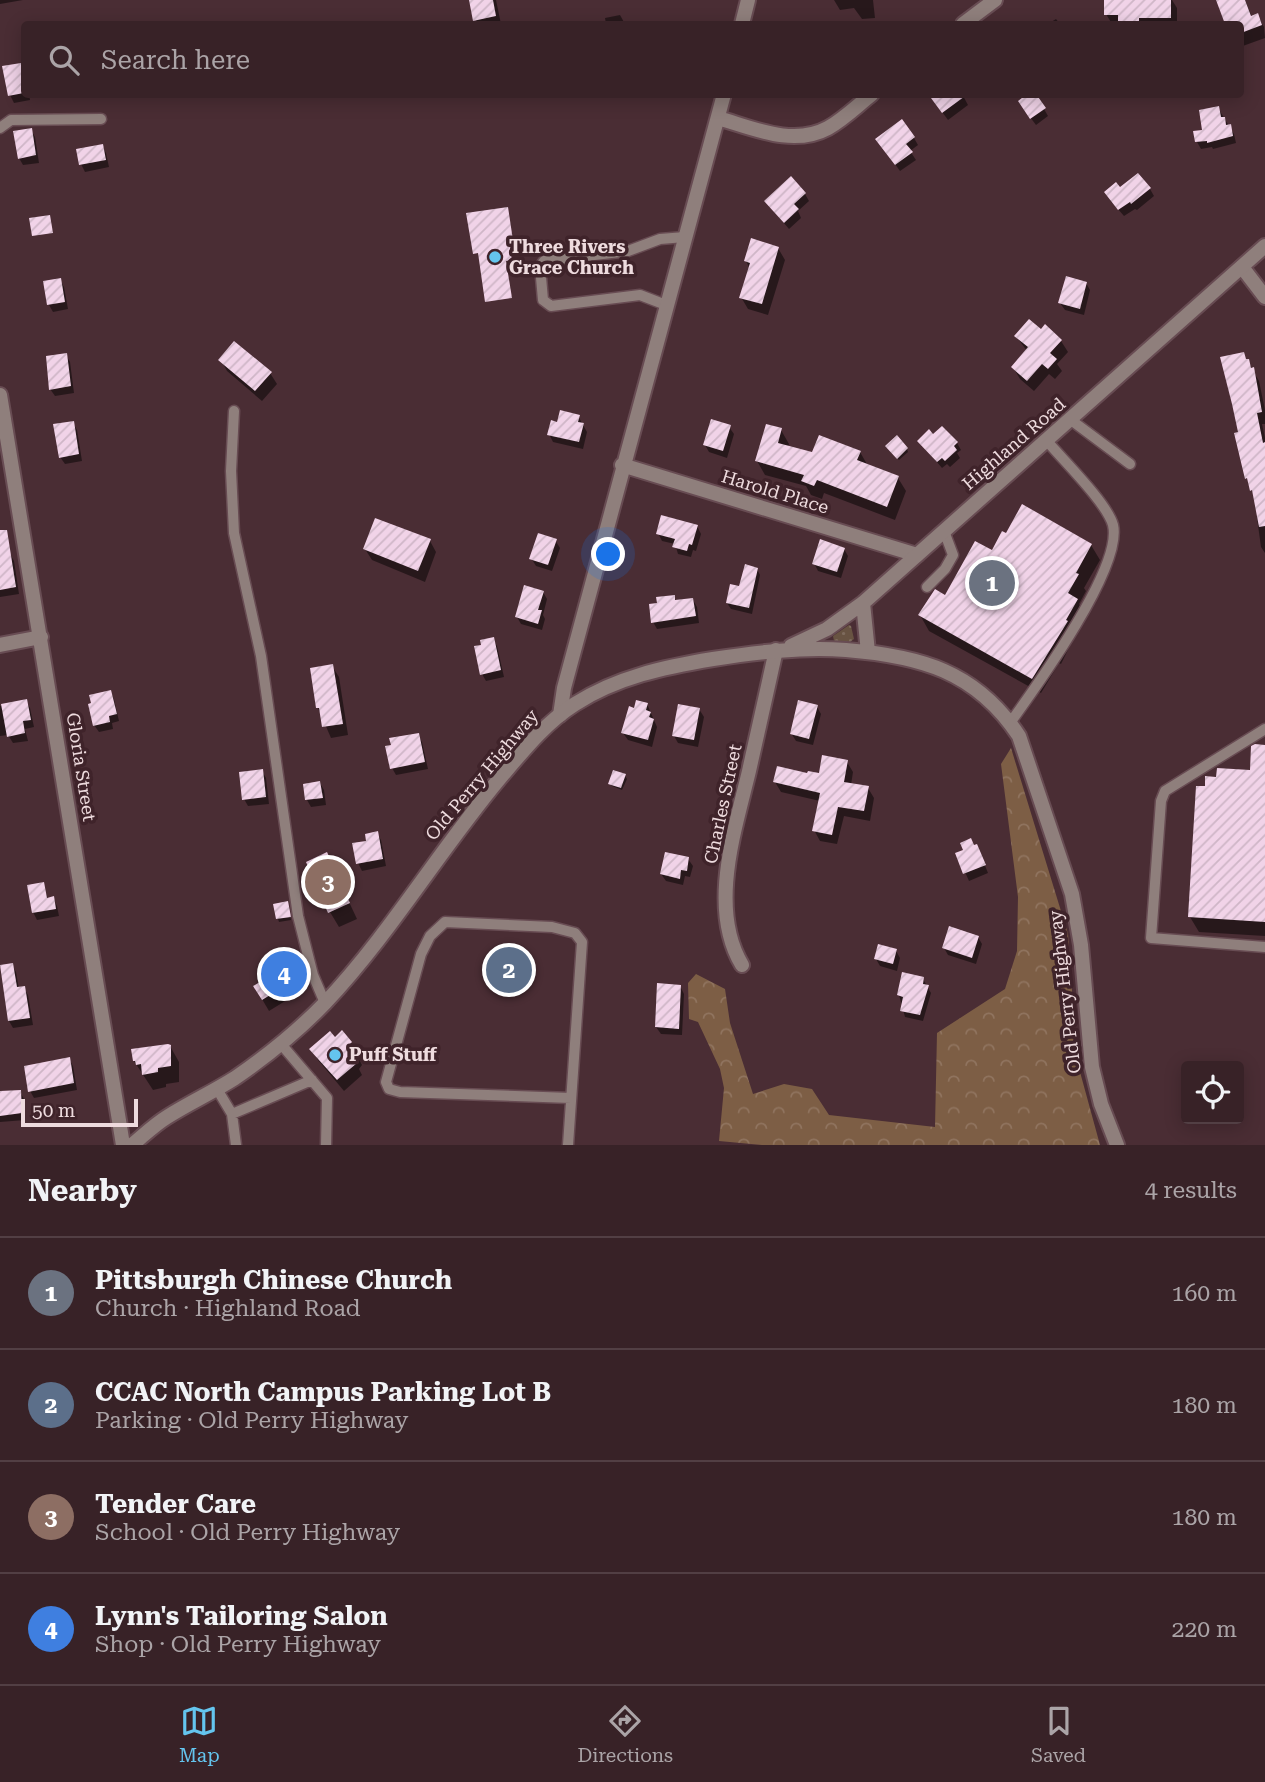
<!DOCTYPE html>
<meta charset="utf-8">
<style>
body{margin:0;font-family:"Roboto Serif",serif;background:#432f33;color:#f1f3f6}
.controls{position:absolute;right:21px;bottom:21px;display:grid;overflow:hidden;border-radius:7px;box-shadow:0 4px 18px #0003}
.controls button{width:63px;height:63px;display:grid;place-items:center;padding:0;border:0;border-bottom:2px solid #523f44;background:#382227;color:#f1f3f6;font:35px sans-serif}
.scale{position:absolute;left:21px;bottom:18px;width:117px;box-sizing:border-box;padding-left:7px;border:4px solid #eedbde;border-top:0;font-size:19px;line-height:24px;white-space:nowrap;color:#eedbde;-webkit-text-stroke:5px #3f232a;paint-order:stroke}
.you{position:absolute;left:609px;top:555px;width:24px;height:24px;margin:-18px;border:5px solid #fff;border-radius:50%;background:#1a73e8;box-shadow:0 0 0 10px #1a73e833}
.badge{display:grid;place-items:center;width:46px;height:46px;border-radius:50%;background:#64c5ee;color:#fff;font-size:23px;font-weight:700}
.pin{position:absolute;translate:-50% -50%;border:4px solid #fff;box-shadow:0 2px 7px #0006}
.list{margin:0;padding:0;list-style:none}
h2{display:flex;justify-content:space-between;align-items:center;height:91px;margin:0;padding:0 28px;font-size:30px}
h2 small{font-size:23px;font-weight:400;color:#aba4a7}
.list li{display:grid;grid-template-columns:46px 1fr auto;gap:21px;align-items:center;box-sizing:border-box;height:112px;padding:0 28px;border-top:2px solid #523f44}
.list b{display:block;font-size:26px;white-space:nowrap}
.list p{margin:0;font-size:23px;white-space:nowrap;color:#aba4a7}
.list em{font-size:23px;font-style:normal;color:#aba4a7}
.icon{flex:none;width:38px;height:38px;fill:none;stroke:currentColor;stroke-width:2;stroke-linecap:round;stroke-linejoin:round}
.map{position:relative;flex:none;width:1265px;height:1145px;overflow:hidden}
.search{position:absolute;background:#382227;box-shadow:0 4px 18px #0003;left:21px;right:21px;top:21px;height:77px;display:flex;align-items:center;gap:18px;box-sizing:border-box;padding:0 24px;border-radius:7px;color:#aba4a7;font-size:26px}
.sheet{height:539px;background:#382227}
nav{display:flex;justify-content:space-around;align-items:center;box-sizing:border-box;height:98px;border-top:2px solid #523f44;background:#382227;font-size:19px;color:#aba4a7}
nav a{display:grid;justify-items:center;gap:4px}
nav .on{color:#64c5ee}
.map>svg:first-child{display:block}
.grass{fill:url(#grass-dots)}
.forest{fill:url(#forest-crowns)}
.shadow{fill:#0007}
.building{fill:url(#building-hatch)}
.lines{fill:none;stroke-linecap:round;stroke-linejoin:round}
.service-casing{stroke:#684c53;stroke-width:13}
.minor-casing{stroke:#684c53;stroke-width:18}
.tertiary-casing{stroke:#684c53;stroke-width:18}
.service{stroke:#8f7f7c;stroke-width:10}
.minor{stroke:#8f7f7c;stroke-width:14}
.tertiary{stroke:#8f7f7c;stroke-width:14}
.poi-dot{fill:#64c5ee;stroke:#3f232a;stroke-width:2.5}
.labels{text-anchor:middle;stroke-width:7;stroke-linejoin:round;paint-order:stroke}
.poi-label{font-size:18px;font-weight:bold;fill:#eedbde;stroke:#3f232a;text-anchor:start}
.street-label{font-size:18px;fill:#eedbde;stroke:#3f232a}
</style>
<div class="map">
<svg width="1265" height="1145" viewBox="0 0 1265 1145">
<defs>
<pattern id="grass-dots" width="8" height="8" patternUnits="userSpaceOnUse" patternTransform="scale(1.75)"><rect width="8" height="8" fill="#685342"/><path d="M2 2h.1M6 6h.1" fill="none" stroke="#7e6b5d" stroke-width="1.8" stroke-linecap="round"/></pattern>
<pattern id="forest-crowns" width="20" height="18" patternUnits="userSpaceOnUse" patternTransform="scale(1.75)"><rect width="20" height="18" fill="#7d5e45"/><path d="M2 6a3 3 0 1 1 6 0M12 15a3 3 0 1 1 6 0" fill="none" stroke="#90745f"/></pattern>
<pattern id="building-hatch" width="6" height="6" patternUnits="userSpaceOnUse" patternTransform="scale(1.75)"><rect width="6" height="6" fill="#f1d3e8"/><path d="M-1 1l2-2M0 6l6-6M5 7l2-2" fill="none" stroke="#cfb6c7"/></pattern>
</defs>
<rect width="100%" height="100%" fill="#4a2d34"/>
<path class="grass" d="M849,625L851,626L854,639L850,642L834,641L833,636Z"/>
<path class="forest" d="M1011,748L1068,934L1077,1061L1100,1145H762L719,1141L724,1088L720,1069L698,1022L689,1019L688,983L696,974L725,989L730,1023L753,1094L784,1084L812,1089L829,1115L935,1127L937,1033L1005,989L1017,951L1018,897L1001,764Z"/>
<path class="shadow" d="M0,0H23L0,4Z
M471,0H496L501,24H477Z
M834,0H873L875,18L862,19L854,8L840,10Z
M1106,0H1172L1177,8V24H1112L1106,14Z
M1225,0H1245L1252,17L1257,15L1264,27L1265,38L1240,47V24H1227L1218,3Z
M620,15L625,24H606L605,18Z
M1056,19L1060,24H1048Z
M20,64L24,72V94H29L30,100L14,103L10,95Z
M962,94L968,105L948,120L937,105Z
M1218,108L1234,134L1236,143L1213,149L1212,147L1201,149L1197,142Z
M1024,109H1044L1048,116L1036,125Z
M31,130L35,137L39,163L23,165L19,158Z
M914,138L918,145L910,151L916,160L900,171L882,146Z
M102,146L106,153L109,167L85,172L81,164Z
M1150,189L1154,196L1137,210L1135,209L1124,216L1110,200L1120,190Z
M805,194L809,201L798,211L801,218L789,229L766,202Z
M778,248L785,260L768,315L748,309L741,297L750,269L746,261Z
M60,280L64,287L68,309L53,312L49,305L45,282Z
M1086,283L1090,290L1084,315L1065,310L1060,303Z
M1041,331L1061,341L1068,352L1057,364L1062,371L1055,379L1049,374L1034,391L1020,379L1013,367L1027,351L1016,336Z
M1243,354L1259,381L1265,410V424H1262L1265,438V553L1261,547L1257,518H1259L1240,433Z
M66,355L70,362L74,393L55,396L50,389Z
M221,360L270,373L277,384L262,401L227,371Z
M578,416L587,432L583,449L553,442L549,434L558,424Z
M73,423L77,430L82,461L65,464L60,457Z
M729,427L734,434L727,458L709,452L705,445Z
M781,430L789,444L788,447L813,454L860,452L868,466L898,478L906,491L895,520L824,493L822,499L811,495L806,486L765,475L757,461Z
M933,436L957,443L961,450L957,453L960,458L950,467L947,464L942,468L919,441Z
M889,449H907L908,452L899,460Z
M697,526L701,534L696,551L693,550L691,557L678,554L675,544L662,541L658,533Z
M0,536L14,561L19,594L0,597Z
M555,540L560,548L552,571L536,566L531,558Z
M430,541L436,552L425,582L372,560L365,549Z
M1091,545L1100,560L1084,588L1086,591L1079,604L1085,615L1063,660L1061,664L1059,663L1041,693L929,631L920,615L946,597Z
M844,549L848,556L841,578L818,571L814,563Z
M757,569L760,575L752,614L731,609L727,603Z
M543,592L547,599L543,615L545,619L542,630L521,624L517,617Z
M674,597L677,602L693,600L697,607L699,623L657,629L653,622Z
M493,639L497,646L504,677L486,681L482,674Z
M332,666L339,677L348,735L331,738L318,708Z
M110,692L114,699L119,721L112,723L113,729L99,732L94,725L93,704Z
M26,701L30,708L34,727L25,729L28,741L13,743L8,735L0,736V706Z
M647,704L657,727L652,747L628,740L623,733L635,710Z
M817,707L821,714L813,745L796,741L791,733Z
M699,709L704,717L698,747L678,743L674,736Z
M418,735L422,742L428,769L396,775L392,768Z
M1265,747V936L1199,932L1190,917L1206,788L1217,779L1251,772Z
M847,762L853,772L851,785L868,788L874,798L870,821L844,816L837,844L820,841L814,830L820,801L781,792L775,782L821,775Z
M262,771L266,778L269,804L248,806L244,799Z
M625,776L627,779L622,790L612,786L610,783Z
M320,783L324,790L326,805L311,807L307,800Z
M377,833L381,840L386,866L362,871L358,863Z
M980,853L988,873L969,881L957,854Z
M327,855L357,919L339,927L330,912Z
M688,859L693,866L690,877L685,876L683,885L666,881L661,874Z
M43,884L48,899L53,898L57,906L59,916L37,920L33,912Z
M287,903L291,920L279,922L278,919Z
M978,937L982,944L976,964L948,955L944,948Z
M896,951L900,958L897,971L880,966L876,959Z
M284,958L303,990L269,1011L255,987L272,976Z
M12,965L16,972L19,989L24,988L28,995L33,1025L13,1028L9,1021Z
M923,979L931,993L923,1021L905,1017L899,995Z
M680,986L684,994L682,1035L661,1034L656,1027Z
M342,1033L351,1043L362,1065L359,1069L362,1075L344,1091L318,1060L312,1049L335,1039Z
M170,1046L179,1062V1082L166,1084V1087L153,1090L134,1061Z
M69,1059L73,1066L77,1090L34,1098L30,1091Z
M20,1092L24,1099L25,1120L0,1122V1093Z"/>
<path class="building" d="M469,0H493L496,16L473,21Z
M1104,0H1171V18H1139V24H1118V15H1104Z
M1216,0H1245L1251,16L1258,13L1262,25L1241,33V24H1225Z
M21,63L24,93L8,96L2,66Z
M928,94H968L942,113Z
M1027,94H1036L1046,108L1030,119L1018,101Z
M1219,106L1221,117H1225L1226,125L1231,124L1233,136L1207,143V141L1195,142L1193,131L1202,130L1199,110Z
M902,119L915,137L906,144L913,152L895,165L875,139Z
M32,128L36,155L18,159L13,131Z
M103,144L106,160L79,165L76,149Z
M1138,173L1151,188L1131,204L1130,202L1118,210L1104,192L1116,182L1120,187Z
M791,176L806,193L794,204L799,209L784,223L764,201Z
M508,207L514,247L510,248L512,260L506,261L512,298L485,302L478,253L473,254L466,213Z
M50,215L53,233L32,236L29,218Z
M751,238L779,247L762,304L739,298L750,263L744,261Z
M1066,276L1087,282L1080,309L1058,303Z
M61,278L65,302L47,305L43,281Z
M1029,319L1041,329L1045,324L1062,340L1050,353L1057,359L1048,369L1042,364L1027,381L1011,367L1028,347L1014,336Z
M234,341L272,372L255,391L218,360Z
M1244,352L1246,359H1249L1251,368L1254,367L1262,412L1257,413L1263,443L1265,442V526L1259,527L1252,490L1250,491L1247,478L1245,479L1234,433L1238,432L1232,404L1220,357Z
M67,353L71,386L49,390L46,356Z
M560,410L580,415L578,422L584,423L579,442L547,435L551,420L557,422Z
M711,419L731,425L723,451L703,445Z
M74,421L79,454L59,458L53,424Z
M766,424L782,428L778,443L812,452L819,435L861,451L857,460L899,476L887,507L817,480L814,486L801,481L804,475L755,461Z
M942,426L958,442L954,446L957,450L945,461L942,458L937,462L917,441L929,429L933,434Z
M897,435L908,448L897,459L885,446Z
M1022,504L1092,544L1076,573L1079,574L1068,593L1078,599L1066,620L1068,621L1032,679L918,615L935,589L945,595L975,541L992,550L1002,531L1006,533Z
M661,515L698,525L692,545L689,544L687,551L672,547L675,539L656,534Z
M375,518L431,539L418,571L363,549Z
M0,530H7L16,587L0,590Z
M538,533L557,539L548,565L529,559Z
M820,539L845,548L837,572L812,564Z
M745,564L758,568L749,608L726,603L730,584L739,586Z
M524,585L544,591L538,610H542L538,624L515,617Z
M675,595V600L693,598L696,616L651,623L649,604L657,603L656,597Z
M494,637L501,670L480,675L474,646L481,645L480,640Z
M333,664L343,724L322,727L319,708H316L310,668Z
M111,690L117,714L109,716L110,722L93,726L88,704L91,703L89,695Z
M27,699L31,720L23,721L25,733L7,737L1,704Z
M636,700L648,703L646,710L651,712L649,717L654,719L648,740L621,733L629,706L634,708Z
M798,700L818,705L809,739L790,734Z
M678,704L700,708L694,740L672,736Z
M419,733L425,762L390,769L385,746L391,745L389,738Z
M1255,744L1265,745V922L1188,917L1196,786H1205V776L1216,777L1217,768L1250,770L1251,746Z
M822,755L848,760L844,782L869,786L864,811L838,807L832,835L812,831L820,793L773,782L777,766L807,773L808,771L819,773Z
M263,769L266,797L242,800L239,772Z
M613,770L626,774L621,788L608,784Z
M320,781L323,798L305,800L303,784Z
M378,831L383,859L356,864L352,843L366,841L365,834Z
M971,838L974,845L977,844L986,865L963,874L955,853L963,850L960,843Z
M327,852L350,903L328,913L306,862Z
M665,852L689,857L687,871L681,870L680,879L660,874Z
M44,882L47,898L54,896L56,909L32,913L27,885Z
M288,901L291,917L276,919L273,904Z
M949,926L979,936L972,958L942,948Z
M878,944L897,949L893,964L874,959Z
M284,956L298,978L262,1000L253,986L270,976L265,968Z
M13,963L17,987L25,986L30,1018L8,1021L0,965Z
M902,972L924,977L923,984L929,985L920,1015L900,1011L903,997L897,995Z
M657,983L681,985L679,1029L655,1027Z
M342,1030L352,1042L350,1044L357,1053L353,1057L357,1063L337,1080L309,1049L330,1031L335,1037Z
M168,1044L171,1045V1066L158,1068V1072L142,1075L141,1064L136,1065L135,1061H133L131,1049Z
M70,1057L74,1083L28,1092L24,1066Z
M21,1090L22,1113L0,1116V1091Z"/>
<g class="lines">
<g class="service-casing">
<path id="service" d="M0,128L11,120L101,119
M666,305L640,295L551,306L543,300L540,266L544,261L628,251L660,239L685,237
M234,411L231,471L234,533L261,656L298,916L313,975L325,1003
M1071,420L1130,464
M927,587L945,569L953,555L944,531
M1010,723C1036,687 1123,567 1113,525C1107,503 1063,460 1047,441
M1265,729L1165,791L1161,801L1151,938L1265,947
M281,1044L327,1098L326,1145
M217,1089L232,1114
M236,1145L232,1114L312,1080
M568,1145L582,942L575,933L552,927L445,922L430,936L421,954L386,1082L389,1089L400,1092L571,1098"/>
</g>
<g class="minor-casing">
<path id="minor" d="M742,24L748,0
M963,24L995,0
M718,118C753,128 793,147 828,128C844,119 858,105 872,94
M1242,267L1265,297
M0,395L123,1145
M622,465L917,555
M0,645L41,637
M560,715L564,688L724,94
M742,965C708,908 735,830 749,771C758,730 767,690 776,650"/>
</g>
<g class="tertiary-casing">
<path id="tertiary" d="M863,603L868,652
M791,646L827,629L863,603L1265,246
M132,1145C143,1136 154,1125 167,1117C189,1103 213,1092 235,1078C267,1056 298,1031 325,1003C390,934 439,851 500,778C523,751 545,723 575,704C617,677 665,667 713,659C758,652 801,647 846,650C920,656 976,671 1019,736L1072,894L1081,945L1092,1067L1101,1104L1117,1145"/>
</g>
<use href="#service" class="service"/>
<use href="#minor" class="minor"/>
<use href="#tertiary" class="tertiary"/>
</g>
<g class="poi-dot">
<circle cx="495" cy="257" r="7"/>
<circle cx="335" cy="1055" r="7"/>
</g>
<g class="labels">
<g class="poi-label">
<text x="509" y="253">Three Rivers<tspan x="509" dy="21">Grace Church</tspan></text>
<text x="349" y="1061">Puff Stuff</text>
</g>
<g class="street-label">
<text transform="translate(1014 444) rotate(-41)" y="6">Highland Road</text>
<text transform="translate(775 492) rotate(17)" y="6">Harold Place</text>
<text transform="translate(81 767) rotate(81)" y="6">Gloria Street</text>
<text transform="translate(482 775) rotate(-50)" y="6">Old Perry Highway</text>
<text transform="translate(723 804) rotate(-78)" y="6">Charles Street</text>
<text transform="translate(1065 992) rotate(-97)" y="6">Old Perry Highway</text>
</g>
</g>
</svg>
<div class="controls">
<button><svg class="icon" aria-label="locate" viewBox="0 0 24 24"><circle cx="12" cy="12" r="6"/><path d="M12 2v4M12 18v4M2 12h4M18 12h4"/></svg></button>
</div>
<div class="scale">50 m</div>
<div class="you"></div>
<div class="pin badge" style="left:992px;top:583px;background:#6b7280">1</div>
<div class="pin badge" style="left:509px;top:970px;background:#5c6f8a">2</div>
<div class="pin badge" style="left:328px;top:882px;background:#8d6e63">3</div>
<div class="pin badge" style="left:284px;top:974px;background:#3f7fe0">4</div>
<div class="search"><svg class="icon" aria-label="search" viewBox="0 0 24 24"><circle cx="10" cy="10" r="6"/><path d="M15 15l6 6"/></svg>Search here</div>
</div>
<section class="sheet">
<h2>Nearby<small>4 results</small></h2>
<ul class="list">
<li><span class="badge" style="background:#6b7280">1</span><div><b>Pittsburgh Chinese Church</b><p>Church · Highland Road</p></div><em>160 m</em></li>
<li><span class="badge" style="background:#5c6f8a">2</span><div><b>CCAC North Campus Parking Lot B</b><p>Parking · Old Perry Highway</p></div><em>180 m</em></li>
<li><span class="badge" style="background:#8d6e63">3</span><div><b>Tender Care</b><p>School · Old Perry Highway</p></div><em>180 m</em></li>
<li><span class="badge" style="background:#3f7fe0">4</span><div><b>Lynn's Tailoring Salon</b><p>Shop · Old Perry Highway</p></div><em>220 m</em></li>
</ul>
</section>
<nav>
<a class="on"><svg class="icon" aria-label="map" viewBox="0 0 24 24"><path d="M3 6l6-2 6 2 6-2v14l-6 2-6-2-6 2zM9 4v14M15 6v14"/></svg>Map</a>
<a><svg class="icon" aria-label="directions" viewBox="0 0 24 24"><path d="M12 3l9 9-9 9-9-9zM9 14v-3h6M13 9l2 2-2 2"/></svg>Directions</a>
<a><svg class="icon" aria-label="saved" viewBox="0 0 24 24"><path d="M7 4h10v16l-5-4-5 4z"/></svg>Saved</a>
</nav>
